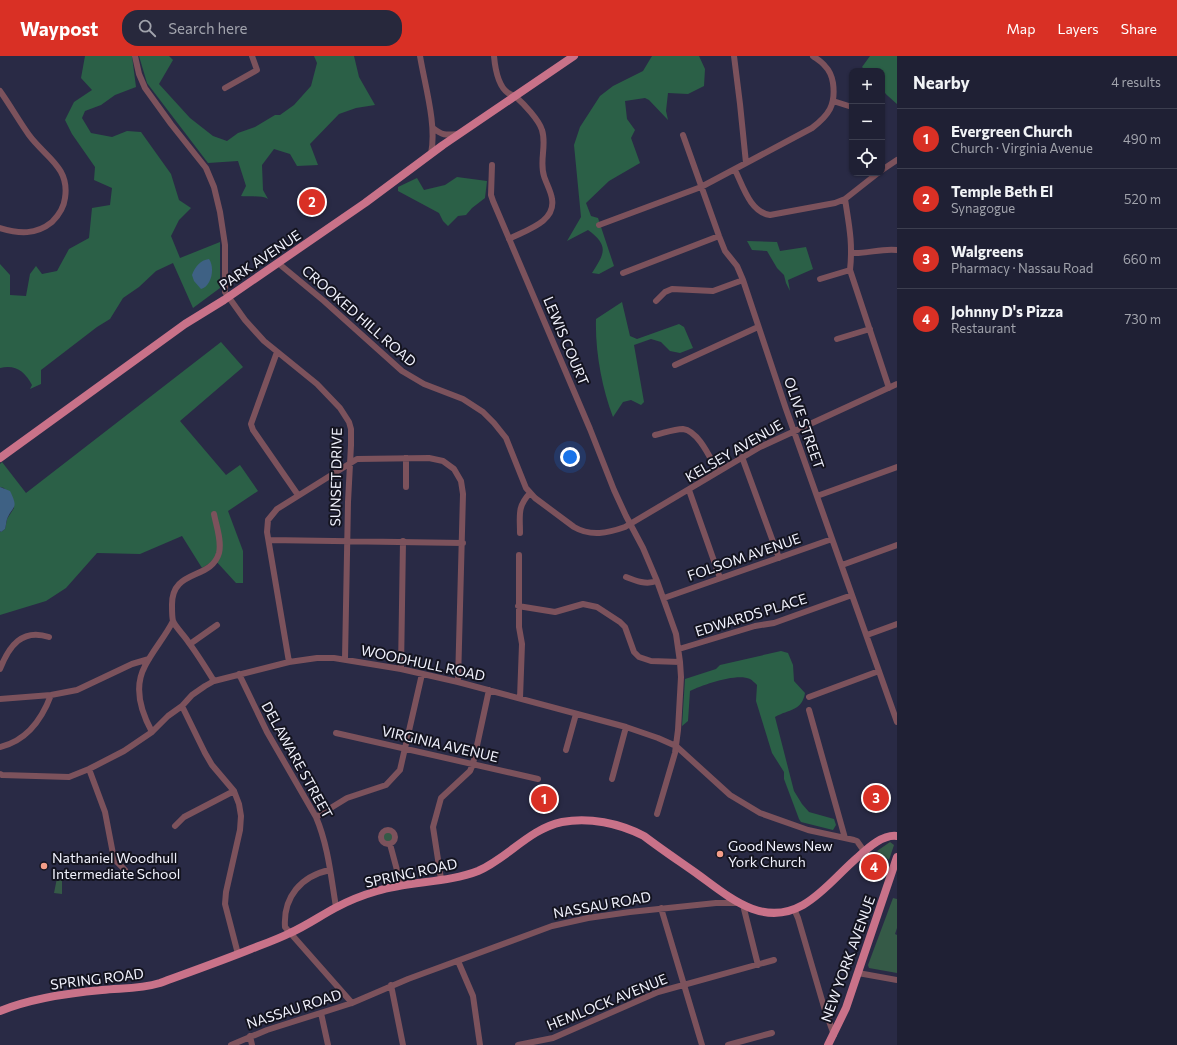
<!DOCTYPE html>
<meta charset="utf-8">
<style>
body{margin:0;font-family:Commissioner,sans-serif;background:#27283c;color:#f1f3f6}
.controls{position:absolute;right:12px;top:12px;display:grid;overflow:hidden;border-radius:8px;box-shadow:0 1px 3px #0004}
.controls button{width:36px;height:36px;display:grid;place-items:center;padding:0;border:0;border-bottom:1px solid #3c3e4f;background:#1f2034;color:#f1f3f6;font:20px sans-serif}
.you{position:absolute;left:570px;top:401px;width:14px;height:14px;margin:-10px;border:3px solid #fff;border-radius:50%;background:#1a73e8;box-shadow:0 0 0 6px #1a73e833}
.badge{display:grid;place-items:center;width:26px;height:26px;border-radius:50%;background:#d93025;color:#fff;font-size:13px;font-weight:700}
.pin{position:absolute;translate:-50% -50%;border:2px solid #fff;box-shadow:0 1px 4px #0006}
.list{margin:0;padding:0;list-style:none}
h2{display:flex;justify-content:space-between;align-items:center;height:52px;margin:0;padding:0 16px;font-size:17px}
h2 small{font-size:13px;font-weight:400;color:#a1a3ac}
.list li{display:grid;grid-template-columns:26px 1fr auto;gap:12px;align-items:center;box-sizing:border-box;height:60px;padding:0 16px;border-top:1px solid #3c3e4f}
.list b{display:block;font-size:15px;white-space:nowrap}
.list p{margin:0;font-size:13px;white-space:nowrap;color:#a1a3ac}
.list em{font-size:13px;font-style:normal;color:#a1a3ac}
.icon{flex:none;width:22px;height:22px;fill:none;stroke:currentColor;stroke-width:2;stroke-linecap:round;stroke-linejoin:round}
.map{position:relative;flex:none;width:897px;height:989px;overflow:hidden}
header{display:flex;align-items:center;gap:24px;box-sizing:border-box;height:56px;padding:0 20px;background:#d93025;color:#fff}
header strong{font-size:19px}
nav{display:flex;gap:22px;margin-inline-start:auto;font-size:14px}
.search{width:280px;height:36px;background:#27283c;display:flex;align-items:center;gap:10px;box-sizing:border-box;padding:0 14px;border-radius:16px;color:#a1a3ac;font-size:15px}
main{display:flex}
aside{flex:1;background:#1f2034}
.map>svg:first-child{display:block}
.green{fill:#355a47}
.forest{fill:#2b6047}
.water{fill:#3e6184}
.lines{fill:none;stroke-linecap:round;stroke-linejoin:round}
.minor{stroke:#7c525c;stroke-width:6}
.major{stroke:#c97289;stroke-width:8}
.poi-dot{fill:#f49e89;stroke:#141420;stroke-width:1.5}
.labels{text-anchor:middle;stroke-width:4;stroke-linejoin:round;paint-order:stroke}
.street-label{font-size:14px;fill:#f1f2fd;stroke:#141420}
.poi-label{font-size:14px;fill:#f1f2fd;stroke:#141420;text-anchor:start}
</style>
<header>
<strong>Waypost</strong>
<div class="search"><svg class="icon" aria-label="search" viewBox="0 0 24 24"><circle cx="10" cy="10" r="6"/><path d="M15 15l6 6"/></svg>Search here</div>
<nav><a>Map</a><a>Layers</a><a>Share</a></nav>
</header>
<main>
<div class="map">
<svg width="897" height="989" viewBox="0 0 897 989">
<rect width="100%" height="100%" fill="#292a45"/>
<path class="green" d="M383 781a5 5 0 1 1 10 0a5 5 0 1 1-10 0Z
M890,786L894,789L889,804L877,795Z
M57,822L62,823V838L54,837Z
M893,842L897,843V872L895,878L897,879V917L869,912L868,909Z"/>
<path class="forest" d="M85,0H132L136,31L115,39L101,49L85,55L82,62L91,77L112,81L127,75L141,76L171,118L179,144L191,152L179,164L171,180L180,202L220,186V232L193,252L173,207L156,215L139,231L123,242L110,263L97,271L41,314V328L30,333L32,329C25,315 15,308 0,312V208L10,219V239L26,240L30,218L36,210L42,218L57,215L69,193L89,182L92,152L110,149L112,132L94,124L95,111L72,78L65,64L74,46L92,34L81,22Z
M139,0H169L173,4L159,28L190,62L213,80L227,85L238,77L255,71L275,59H280L294,49L311,30L317,7L314,0H354L359,21L375,49L356,52L339,58L310,88L318,109L297,110L290,98L274,93L262,109L263,134L268,143C262,139 249,141 241,140L246,130L238,105L208,107L147,27Z
M652,0H699L705,13L704,30L688,38L668,37L666,55L668,64L649,44L645,42L625,45L627,63L635,74L631,82L640,107L609,125L586,147L591,160L598,162L614,210L599,218L592,217C604,198 610,190 588,174L567,185L581,161L574,89L580,71L600,40L613,30L643,15Z
M870,0H897V48C881,33 882,38 882,15H866L862,11Z
M457,121L487,125L485,142L472,152L466,159L458,160L448,170L443,165L439,157L398,135V131L417,122L424,134L445,129Z
M747,185L777,186L780,195L806,191L813,213L788,224L790,235L786,227L784,219L777,212L767,195L752,194Z
M622,246L630,280L637,283L679,268L684,271L693,292L680,297L670,295L661,286L651,283L634,289L644,346L641,349L631,344L623,346L613,361C602,332 595,295 596,263Z
M221,286L243,311L180,365L226,419L240,409L258,435L228,455L243,495V527H236L215,504L202,512L182,480L140,498L97,497L66,532L46,545L0,559V475L1,476L5,473L7,463L14,452L4,432L0,431V408L2,406L26,437Z
M781,595L788,597L793,609L794,625L805,637C802,655 789,653 775,661L794,735L802,748L809,756L834,763L836,769L833,774L801,766L799,763L784,723V716L772,697L756,645L757,629C755,627 752,624 750,623C736,617 703,629 690,635L688,665L682,670L685,623L716,613L720,609Z"/>
<path class="water" d="M209,203C215,211 212,230 201,233L194,225L192,219C195,211 200,204 209,203Z
M0,431L10,435C19,453 13,449 7,463C6,466 6,470 5,473L1,476L0,475Z"/>
<g class="lines">
<path class="minor" d="M135,0L139,18L145,32L171,68L206,112L214,131L220,156L225,189V236L245,264L264,285L317,328L340,352L349,366L351,373V389L348,446L345,603
M420,0C425,30 437,69 431,98
M494,0C495,11 498,30 508,37C510,38 513,39 516,41C524,48 539,64 542,74C547,89 539,105 544,120C546,127 551,135 552,143C556,166 526,174 509,183
M734,0L740,48L746,107
M225,32L257,14L252,0
M0,35C10,49 19,65 29,79C45,101 70,111 65,142C64,151 58,160 52,166C36,179 19,178 0,172
M833,45L852,51
M433,72C443,80 446,79 459,78
M683,79L719,180L725,195L737,210L743,224L786,353L897,666
M492,109L491,139L493,145L590,373L614,434L626,460L643,492L657,525L676,578L680,606L681,621L678,674L675,697L657,758
M735,114C743,130 750,156 770,159L835,147L845,143L878,117
M882,114L897,104
M845,143C849,169 853,187 850,214L889,332
M599,169L701,131L812,72C829,59 836,49 833,27C832,21 830,15 825,10C822,6 817,3 813,0
M852,197C867,198 882,192 897,194
M278,207L324,245L402,315L424,328L463,343L483,356L494,367L506,382L526,432L535,442L574,471C591,481 608,477 625,471L760,391L897,328
M623,217L719,180
M820,223L850,214
M656,245L665,236L672,233L713,235L743,224
M837,283L870,273
M277,296L251,368L253,374L298,439
M675,309L758,271
M655,379C664,377 674,373 683,373C699,375 711,404 718,416
M742,401L779,502
M406,402V431
M689,434L720,522
M817,440L897,411
M214,458C216,469 222,485 219,497C211,525 171,512 172,550C172,554 172,561 173,565C176,572 185,580 189,587C198,599 206,612 214,625
M520,477C520,459 517,451 530,437
M269,484L463,487
M519,499V571L522,588L520,642
M842,509L897,489
M626,521C636,525 646,529 657,525
M664,542L832,483
M518,550L555,556L583,548L597,551L620,566L625,571L634,596L639,601L651,605L680,606
M867,579L897,568
M190,588L217,569
M679,593L755,570L774,567L852,539
M289,606L267,476L268,464L277,453L357,403L429,402L443,405L454,413L461,425L463,438L458,626
M0,613C9,590 22,572 49,581
M401,613L403,485
M239,618L267,676L316,761C328,789 331,821 336,851
M809,641L879,615
M0,643L51,639L77,634L132,608L149,603
M182,650L205,697L212,709L234,735L239,748L241,760L240,774L226,836L225,848L238,898
M809,654L845,782
M152,676C141,656 133,632 145,610C153,594 165,581 173,565
M336,677L538,723
M0,691C26,685 42,663 51,639
M566,694L576,658
M89,713L105,756L114,803L125,814
M0,718L2,719L69,721L89,713L124,695L152,676L168,660L182,650L192,639L205,630L214,625L289,606L317,602H334L401,613L458,626L626,671L658,682L676,690L730,739L760,757L808,774L854,784L857,785L864,795
M612,723L626,671
M316,761L347,742L386,729L400,714L422,618
M175,770L184,761L234,735
M381 781a7 7 0 1 1 14 0a7 7 0 1 1-14 0Z
M390,788L401,829
M330,814C301,820 283,841 285,871L352,947
M441,823L433,771L441,742L470,715L473,708L489,634
M743,849L758,909
M661,852L702,989
M794,853L798,862L824,951L834,979
M458,905L473,940L480,989
M858,917L897,924
M391,929L403,989
M321,957L328,989
M250,980L252,989
M231,989L267,974L352,947L408,923L552,870L588,862L630,856L716,847H739
M518,989L553,982L658,936L774,904
M728,989L772,977"/>
<path class="major" d="M0,402L185,268L224,244L365,147L443,89L574,0
M0,955C32,942 68,937 102,934C123,932 140,933 160,927C190,916 221,905 251,893C264,888 278,883 290,877C306,870 320,860 335,852C348,845 363,839 377,835C409,825 448,827 478,815C508,802 529,773 562,766C589,761 619,767 644,780C661,793 679,805 696,817C728,840 762,872 803,849C824,837 840,816 858,801C868,792 883,778 897,780
M828,989L846,952L897,801"/>
</g>
<g class="poi-dot">
<circle cx="720" cy="798" r="4"/>
<circle cx="44" cy="810" r="4"/>
</g>
<g class="labels">
<g class="street-label">
<text transform="translate(260 204) rotate(-34)" y="5">PARK AVENUE</text>
<text transform="translate(359 260) rotate(41)" y="5">CROOKED HILL ROAD</text>
<text transform="translate(566 285) rotate(67)" y="5">LEWIS COURT</text>
<text transform="translate(804 367) rotate(71)" y="5">OLIVE STREET</text>
<text transform="translate(734 395) rotate(-30)" y="5">KELSEY AVENUE</text>
<text transform="translate(336 421) rotate(-89)" y="5">SUNSET DRIVE</text>
<text transform="translate(744 501) rotate(-19)" y="5">FOLSOM AVENUE</text>
<text transform="translate(751 559) rotate(-17)" y="5">EDWARDS PLACE</text>
<text transform="translate(423 607) rotate(12)" y="5">WOODHULL ROAD</text>
<text transform="translate(440 688) rotate(13)" y="5">VIRGINIA AVENUE</text>
<text transform="translate(297 704) rotate(61)" y="5">DELAWARE STREET</text>
<text transform="translate(411 817) rotate(-12)" y="5">SPRING ROAD</text>
<text transform="translate(602 849) rotate(-10)" y="5">NASSAU ROAD</text>
<text transform="translate(848 903) rotate(-70)" y="5">NEW YORK AVENUE</text>
<text transform="translate(97 923) rotate(-7)" y="5">SPRING ROAD</text>
<text transform="translate(607 946) rotate(-22)" y="5">HEMLOCK AVENUE</text>
<text transform="translate(294 953) rotate(-18)" y="5">NASSAU ROAD</text>
</g>
<g class="poi-label">
<text x="728" y="795">Good News New<tspan x="728" dy="16">York Church</tspan></text>
<text x="52" y="807">Nathaniel Woodhull<tspan x="52" dy="16">Intermediate School</tspan></text>
</g>
</g>
</svg>
<div class="controls">
<button>+</button>
<button>−</button>
<button><svg class="icon" aria-label="locate" viewBox="0 0 24 24"><circle cx="12" cy="12" r="6"/><path d="M12 2v4M12 18v4M2 12h4M18 12h4"/></svg></button>
</div>
<div class="you"></div>
<div class="pin badge" style="left:544px;top:743px">1</div>
<div class="pin badge" style="left:312px;top:146px">2</div>
<div class="pin badge" style="left:876px;top:742px">3</div>
<div class="pin badge" style="left:874px;top:811px">4</div>
</div>
<aside>
<h2>Nearby<small>4 results</small></h2>
<ul class="list">
<li><span class="badge">1</span><div><b>Evergreen Church</b><p>Church · Virginia Avenue</p></div><em>490 m</em></li>
<li><span class="badge">2</span><div><b>Temple Beth El</b><p>Synagogue</p></div><em>520 m</em></li>
<li><span class="badge">3</span><div><b>Walgreens</b><p>Pharmacy · Nassau Road</p></div><em>660 m</em></li>
<li><span class="badge">4</span><div><b>Johnny D's Pizza</b><p>Restaurant</p></div><em>730 m</em></li>
</ul>
</aside>
</main>
